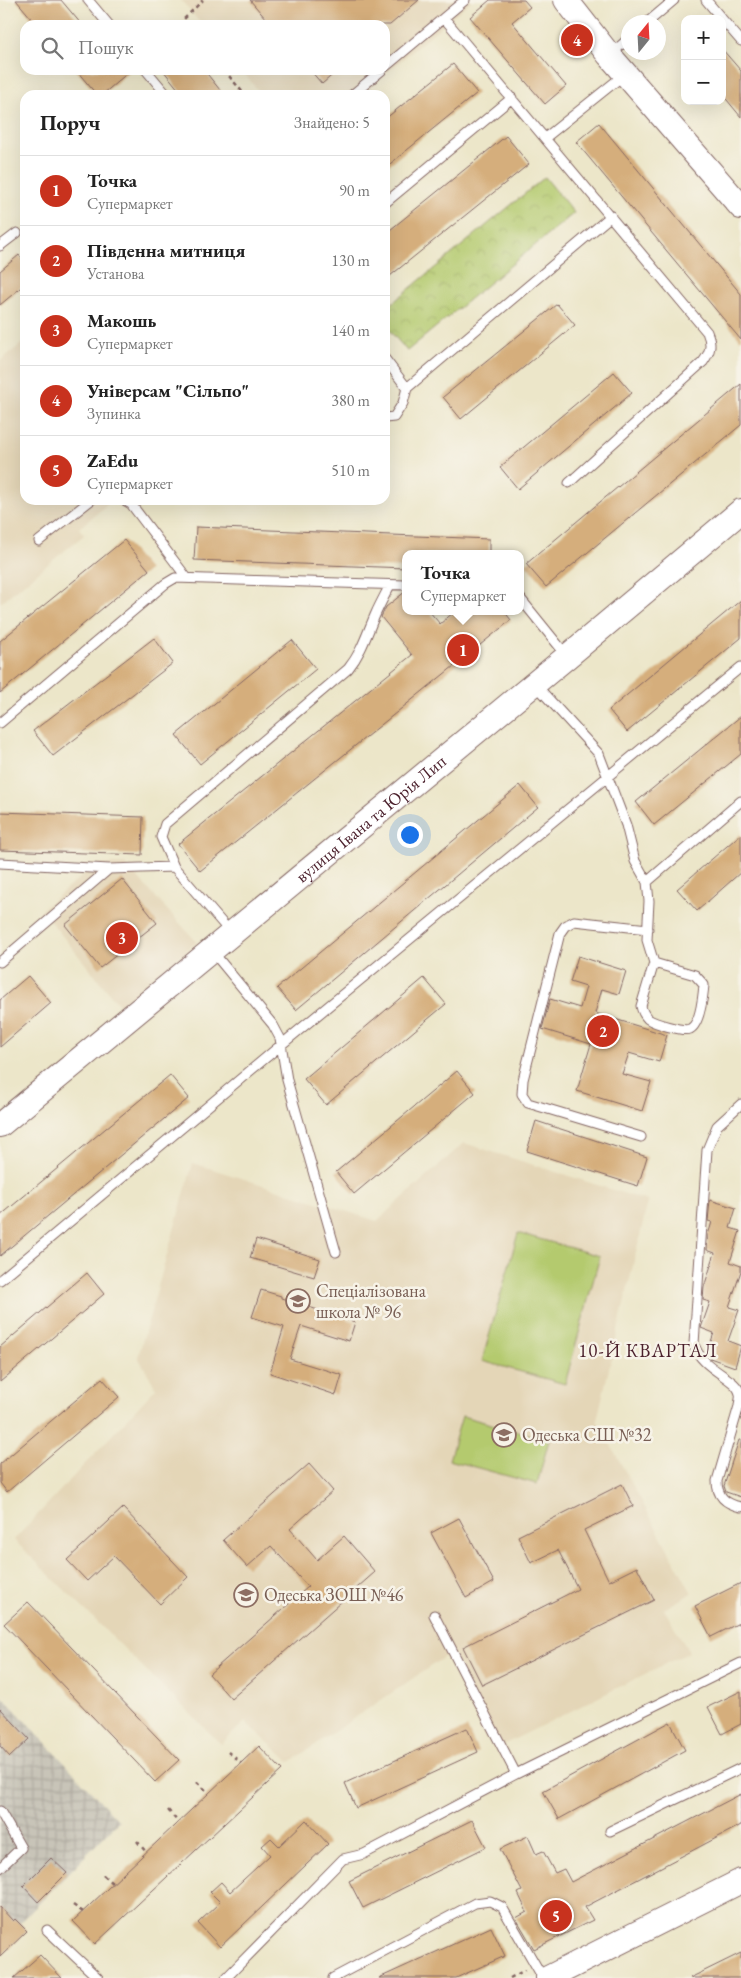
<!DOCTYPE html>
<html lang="uk">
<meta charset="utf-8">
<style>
body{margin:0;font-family:"EB Garamond",serif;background:#f2f2f2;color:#222}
.controls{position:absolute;right:15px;top:15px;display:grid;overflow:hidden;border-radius:10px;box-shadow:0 5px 20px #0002}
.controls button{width:45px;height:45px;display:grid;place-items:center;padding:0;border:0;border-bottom:1px solid #e0e0e0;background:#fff;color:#222;font:25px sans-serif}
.compass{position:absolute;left:621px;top:15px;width:45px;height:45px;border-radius:50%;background:#fff;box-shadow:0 5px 20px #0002;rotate:18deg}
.you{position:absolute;left:409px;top:834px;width:18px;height:18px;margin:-12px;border:4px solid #fff;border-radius:50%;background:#1a73e8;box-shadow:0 0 0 8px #1a73e833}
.badge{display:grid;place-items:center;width:32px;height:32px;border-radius:50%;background:#c8321e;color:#fff;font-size:16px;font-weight:700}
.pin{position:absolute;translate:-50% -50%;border:2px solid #fff;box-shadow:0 1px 5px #0006}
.popup{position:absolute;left:402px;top:550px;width:122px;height:65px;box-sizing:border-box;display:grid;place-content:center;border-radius:10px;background:#fff;filter:drop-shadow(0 1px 4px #0005);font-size:16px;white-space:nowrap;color:#767676}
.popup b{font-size:19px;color:#222}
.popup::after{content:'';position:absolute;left:50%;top:100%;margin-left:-10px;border:10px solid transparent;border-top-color:#fff}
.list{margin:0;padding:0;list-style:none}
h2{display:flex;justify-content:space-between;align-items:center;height:65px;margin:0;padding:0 20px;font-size:21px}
h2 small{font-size:16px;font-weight:400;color:#767676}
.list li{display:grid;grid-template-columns:32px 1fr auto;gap:15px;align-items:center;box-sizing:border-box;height:70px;padding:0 20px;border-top:1px solid #e0e0e0}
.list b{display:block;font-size:19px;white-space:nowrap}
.list p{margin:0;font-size:16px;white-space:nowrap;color:#767676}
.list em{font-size:16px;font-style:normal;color:#767676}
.icon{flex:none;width:28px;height:28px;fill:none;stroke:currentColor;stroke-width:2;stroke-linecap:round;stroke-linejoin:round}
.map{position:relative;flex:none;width:741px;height:1978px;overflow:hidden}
.search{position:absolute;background:#fff;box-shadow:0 5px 20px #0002;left:20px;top:20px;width:370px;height:55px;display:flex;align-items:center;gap:12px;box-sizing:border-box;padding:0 18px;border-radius:15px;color:#767676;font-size:19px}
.panel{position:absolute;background:#fff;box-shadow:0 5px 20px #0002;left:20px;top:90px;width:370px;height:415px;border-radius:15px}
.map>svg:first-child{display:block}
.built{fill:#e4d6b7}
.industrial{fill:url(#industrial-grid)}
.park{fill:url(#park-crowns);stroke:#7f744c}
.garden{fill:#b4ca6e;stroke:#7f744c}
.building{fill:#d5ae7b}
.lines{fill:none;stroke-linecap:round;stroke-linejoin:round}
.lane-casing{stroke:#836562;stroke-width:11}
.secondary-casing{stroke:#836562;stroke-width:26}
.path{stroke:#836562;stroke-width:2.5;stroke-dasharray:4 4;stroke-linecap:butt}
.lane{stroke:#fff;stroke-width:9}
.secondary{stroke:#fff;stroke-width:24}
.labels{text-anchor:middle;stroke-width:5;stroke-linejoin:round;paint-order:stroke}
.street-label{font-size:18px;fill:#4a1f2b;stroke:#f7f3e8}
.education-label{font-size:18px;fill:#785e54;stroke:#f7f3e8;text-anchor:start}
.neighbourhood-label{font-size:19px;letter-spacing:1px;fill:#4a1f2b;stroke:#f7f3e8}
</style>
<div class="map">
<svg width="741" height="1978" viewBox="0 0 741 1978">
<defs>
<pattern id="industrial-grid" width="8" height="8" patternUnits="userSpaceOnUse" patternTransform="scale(1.25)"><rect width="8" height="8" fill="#c8c4b8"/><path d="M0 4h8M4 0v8" fill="none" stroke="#ada89e"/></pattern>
<pattern id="park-crowns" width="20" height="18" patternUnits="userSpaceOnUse" patternTransform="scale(1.25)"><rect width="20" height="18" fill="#b4ca6e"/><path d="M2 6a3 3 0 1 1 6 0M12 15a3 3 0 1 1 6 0" fill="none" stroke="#9cad5f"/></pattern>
</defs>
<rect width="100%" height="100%" fill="#f7f3e8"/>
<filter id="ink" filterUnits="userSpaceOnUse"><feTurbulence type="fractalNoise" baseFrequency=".02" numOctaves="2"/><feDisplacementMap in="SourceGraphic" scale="10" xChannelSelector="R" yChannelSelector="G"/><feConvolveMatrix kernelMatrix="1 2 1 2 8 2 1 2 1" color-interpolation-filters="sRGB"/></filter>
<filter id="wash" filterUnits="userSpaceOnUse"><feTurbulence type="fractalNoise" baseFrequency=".0096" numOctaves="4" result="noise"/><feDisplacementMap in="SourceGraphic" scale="20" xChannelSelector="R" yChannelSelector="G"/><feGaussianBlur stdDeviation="1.12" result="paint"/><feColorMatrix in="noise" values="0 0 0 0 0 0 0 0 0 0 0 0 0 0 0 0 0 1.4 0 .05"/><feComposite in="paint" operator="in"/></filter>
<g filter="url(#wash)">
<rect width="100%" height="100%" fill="#ece6c9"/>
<path class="built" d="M181,0H472L360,95H262L241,70H385V25H202Z
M25,341V500H113L79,528L84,535L0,603V361Z
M97,864H125L197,942L120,1006L41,910Z
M464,1143L648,1201L597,1420L692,1593L664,1609L689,1652L497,1748L453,1651L290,1762L245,1722L221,1744L14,1540L156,1388L138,1357L193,1163L377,1221Z"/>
<path class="industrial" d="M0,1694L119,1821L20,1923L27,1931L0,1957Z"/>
<path class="park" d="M545,177L574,213L407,351L385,325V309Z"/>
<path class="garden" d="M518,1233L600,1256L565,1384L482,1361Z
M462,1416L549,1440L537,1484L449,1460Z"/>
<g id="blocks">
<path class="building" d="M16,0H61L82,25H37Z
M250,0H419L390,25H271Z
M490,0H524L530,7L512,22L566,86L545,104L470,17Z
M722,49L741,71V117L722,94Z
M453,64L477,93L385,168V119Z
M76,70H131L102,95H97Z
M163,70H204L224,95H183Z
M310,70H338L322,84Z
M599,123L741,294V340L576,142Z
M506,136L529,164L385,280V234Z
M19,255L25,263V284L0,305V271Z
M557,304L575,325L461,419L443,397Z
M614,372L632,393L518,489L500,467Z
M741,384V425L546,587L526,564Z
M196,527L489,539V554H406V568L194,560Z
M124,540L149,570L0,693V641Z
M406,591V611H429L440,624L455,611H504L511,620L200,871L178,844L412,655L381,617L386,607Z
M741,600V638L627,732L609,710Z
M154,638L173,663L53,756L33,731Z
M292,640L316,669L200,764L176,735Z
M741,716V754L654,825L636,802Z
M520,785L538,807L296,1010L277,988Z
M0,812L143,817L142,855L0,850Z
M741,834V872L697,911L677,889Z
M122,879L157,923L100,968L65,925Z
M578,956L626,971L619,994L602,989L595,1013L667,1035L659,1062L629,1053L622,1074L651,1082L642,1111L577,1091L591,1044L542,1029L550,999L580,1008L586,987L570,982Z
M28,976L51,1003L0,1047V1000Z
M424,978L446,1004L326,1105L304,1079Z
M457,1071L475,1093L354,1194L336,1172Z
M170,1075L189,1098L0,1256V1216Z
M536,1121L647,1157L638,1186L527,1151Z
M710,1200L736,1208L730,1228L740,1231L730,1262L741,1266V1271L729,1307L739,1310L728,1341L741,1346L735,1367L710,1358L712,1351L708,1350L714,1333L701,1328L710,1302L703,1300L704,1287L715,1253L707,1250L708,1235L712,1222L708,1221Z
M256,1239L320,1259L314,1277L250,1258Z
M87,1273L104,1294L0,1382V1347Z
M261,1290L281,1296V1298L355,1322L349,1341L301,1326L290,1359L342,1375L336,1395L270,1373L284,1327L252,1317Z
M102,1378L119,1397L7,1492L0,1483V1464Z
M739,1440H741V1497L726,1492L724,1486Z
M309,1464L333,1491L290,1529L317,1560L344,1536L375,1572L231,1699L209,1674L308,1587L271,1546L247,1567L223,1540Z
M622,1484L633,1506L584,1530L609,1581L637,1567L654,1600L482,1685L463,1647L578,1589L558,1550L531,1563L518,1536Z
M123,1508L188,1577L160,1604L114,1556L87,1581L67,1560Z
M459,1518L494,1582L466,1598L431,1533Z
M741,1583V1622L711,1637L695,1606Z
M28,1602L179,1760L155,1782L4,1624Z
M741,1691V1724L722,1734L708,1707Z
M0,1708L29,1739L10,1757L0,1746Z
M670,1722L685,1750L559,1819L543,1791Z
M467,1728L478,1752L356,1808L345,1783Z
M259,1746L282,1770L95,1944L73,1921Z
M741,1794V1825L585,1907L593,1920L534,1949L516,1918L527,1912L518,1893L522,1891L500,1849L528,1836L536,1854L543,1851L555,1873L564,1869L571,1882Z
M306,1820L328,1844L220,1947L198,1923L220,1902L210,1892L221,1882L230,1892L270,1855L262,1846L271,1838L279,1846Z
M472,1820L486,1847L363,1908L349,1881Z
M51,1858L67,1873L38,1902L23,1886Z
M0,1907L13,1921L15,1919L27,1931L0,1957Z
M491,1927L505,1956L456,1978H379Z
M741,1953V1978H690Z
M40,1955L62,1978H14Z"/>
</g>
</g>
<g filter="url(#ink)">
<use href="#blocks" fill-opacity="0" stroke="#836562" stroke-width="1"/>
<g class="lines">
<g class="lane-casing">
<path id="lane" d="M88,0L109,25
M706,0L722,19
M444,18L707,332C712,344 711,351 703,362L569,483
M722,19L741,41
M648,22L674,0
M610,55L628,39
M385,67L465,0
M146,70L167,95
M352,95L382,70
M545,138L625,74
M385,203L512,98
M0,246L17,233
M385,359L407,388L403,403L394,417L385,418
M407,388L611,216
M124,500L131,504L187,578
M39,541L91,500
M520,598L567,656
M535,684L599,754L626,825L635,861L647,882L649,901L647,940L654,963L695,975L704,985C703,996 700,1024 690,1029C683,1032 654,1023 648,1019C644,1015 642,1011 641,1006L654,963
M0,723L165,584L175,578L406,585
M0,863L109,869L174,867
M647,882L741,801
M231,933L174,867L161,837L165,824L348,669C362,652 367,633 376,613C380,604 385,595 390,585
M212,951L273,1025L280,1038L287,1080L336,1252
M0,962L109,869
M741,1104L717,1126L707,1150L694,1344C701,1370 737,1377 740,1394C741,1397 739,1403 739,1406L717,1481C717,1497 726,1504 741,1507
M641,1137L528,1103L522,1094L523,1080L560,933L565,926L574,921L648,929
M0,1280L281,1045L741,667
M434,1615L516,1774
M0,1811L21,1848L0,1868
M610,1831L741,1768
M47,1930L98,1978
M226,1978L343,1859L364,1854L516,1774L741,1663
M333,1978L475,1903L490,1901L502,1907L543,1978"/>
</g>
<g class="secondary-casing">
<g id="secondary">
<path d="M566,0L609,55L741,207"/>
<path id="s1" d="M0,1125L568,656L741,511"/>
<path d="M548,1978L741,1881"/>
</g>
</g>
<path class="path" d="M187,25L183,20L203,0
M224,70L245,95
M228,1752L241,1763
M197,1782L209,1793
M168,1810L178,1822
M137,1841L146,1852
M103,1875L113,1884
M73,1905L83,1912
M510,1978L525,1970"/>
<use href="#lane" class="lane"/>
<use href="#secondary" class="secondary"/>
</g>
</g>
<defs>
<g id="school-ring" transform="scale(1.25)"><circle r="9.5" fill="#f7f3e8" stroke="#8d6e63" stroke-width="1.5"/><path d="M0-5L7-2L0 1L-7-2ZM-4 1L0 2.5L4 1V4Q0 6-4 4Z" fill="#8d6e63"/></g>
</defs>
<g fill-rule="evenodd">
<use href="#school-ring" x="298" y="1301"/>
<use href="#school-ring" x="504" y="1435"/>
<use href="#school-ring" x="246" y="1595"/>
</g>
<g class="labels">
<g class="street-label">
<text dy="6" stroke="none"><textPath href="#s1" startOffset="481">вулиця Івана та Юрія Лип</textPath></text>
</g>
<g class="education-label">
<text x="316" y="1297">Спеціалізована<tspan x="316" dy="21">школа № 96</tspan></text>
<text x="522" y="1441">Одеська СШ №32</text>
<text x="264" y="1601">Одеська ЗОШ №46</text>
</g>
<g class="neighbourhood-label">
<text x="648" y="1357">10-Й КВАРТАЛ</text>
</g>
</g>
</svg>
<div class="controls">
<button>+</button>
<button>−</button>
</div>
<svg class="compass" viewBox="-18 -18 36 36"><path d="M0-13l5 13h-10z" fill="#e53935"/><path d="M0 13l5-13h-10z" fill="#767676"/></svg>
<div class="you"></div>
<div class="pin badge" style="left:463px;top:650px">1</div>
<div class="popup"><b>Точка</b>Супермаркет</div>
<div class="pin badge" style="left:603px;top:1031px">2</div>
<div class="pin badge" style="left:122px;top:938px">3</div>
<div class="pin badge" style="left:577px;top:40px">4</div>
<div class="pin badge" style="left:556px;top:1916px">5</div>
<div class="search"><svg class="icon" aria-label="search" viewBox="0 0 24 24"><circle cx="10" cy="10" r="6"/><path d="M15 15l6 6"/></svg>Пошук</div>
<section class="panel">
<h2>Поруч<small>Знайдено: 5</small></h2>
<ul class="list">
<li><span class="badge">1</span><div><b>Точка</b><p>Супермаркет</p></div><em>90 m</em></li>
<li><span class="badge">2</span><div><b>Південна митниця</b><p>Установа</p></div><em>130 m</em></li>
<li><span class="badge">3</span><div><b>Макошь</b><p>Супермаркет</p></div><em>140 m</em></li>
<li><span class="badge">4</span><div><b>Універсам &quot;Сільпо&quot;</b><p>Зупинка</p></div><em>380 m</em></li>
<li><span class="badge">5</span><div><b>ZaEdu</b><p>Супермаркет</p></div><em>510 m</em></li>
</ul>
</section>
</div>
